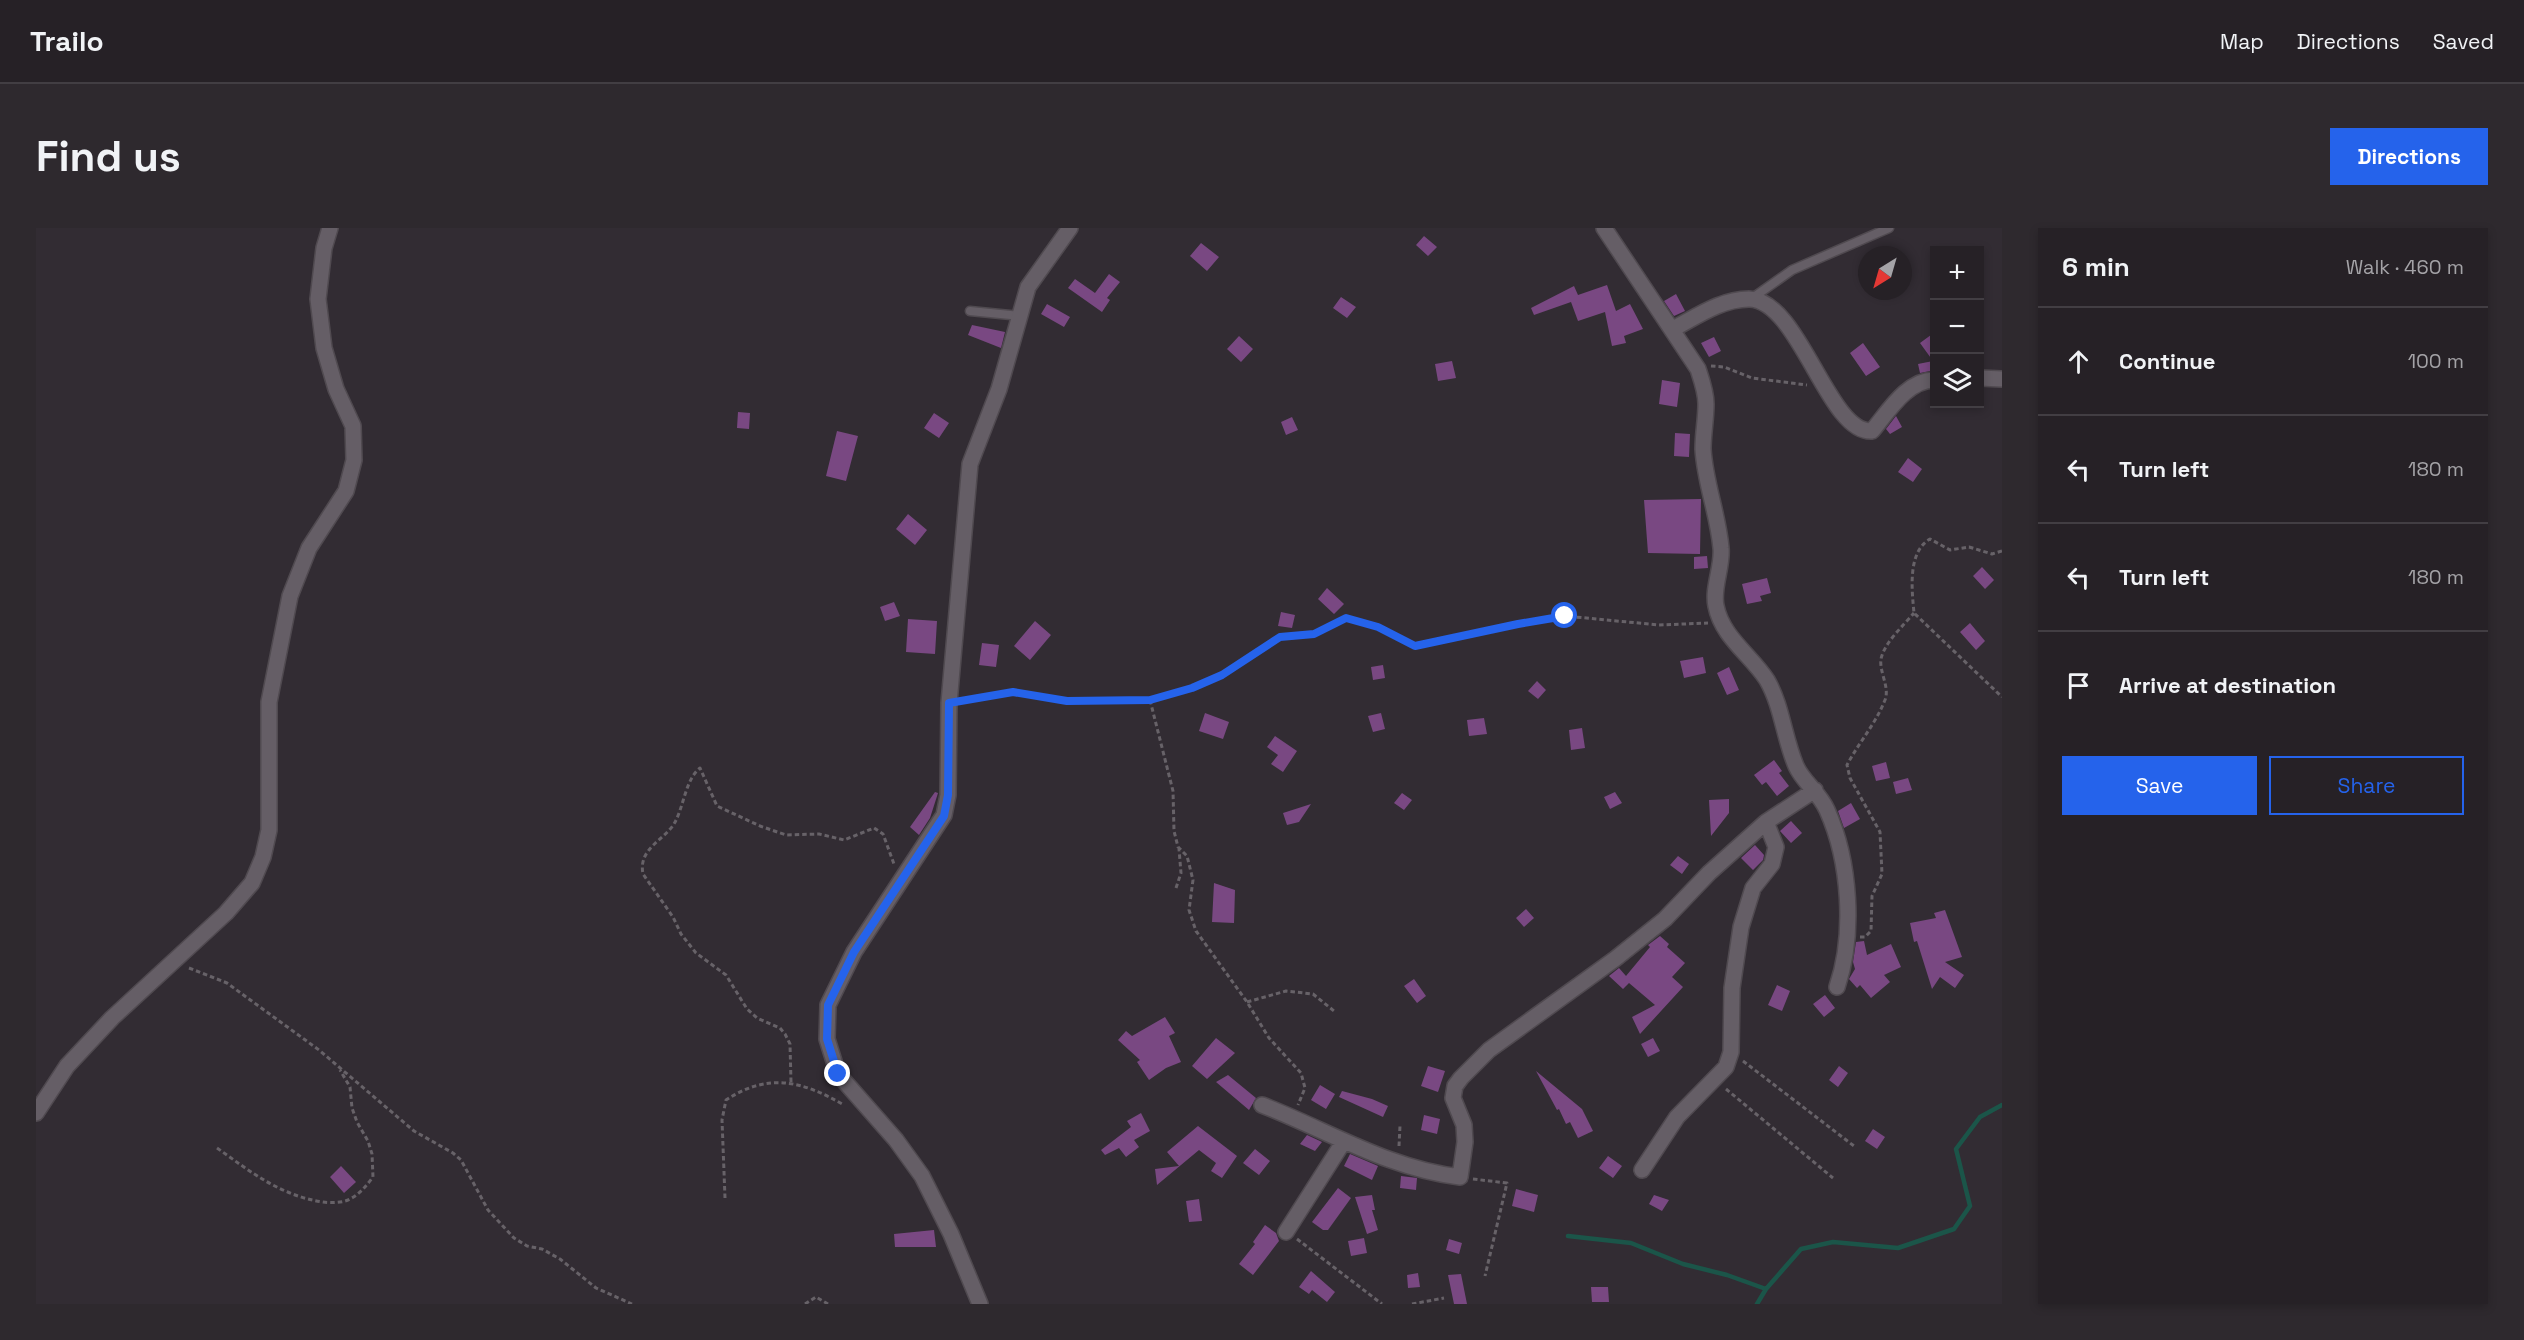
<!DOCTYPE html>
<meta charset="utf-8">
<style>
body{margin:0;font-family:"Space Grotesk",sans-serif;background:#2e292e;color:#f1f3f6}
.controls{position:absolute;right:18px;top:18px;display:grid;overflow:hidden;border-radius:0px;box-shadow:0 3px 9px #0003}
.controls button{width:54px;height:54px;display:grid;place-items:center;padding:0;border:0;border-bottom:2px solid #423e43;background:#262126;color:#f1f3f6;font:30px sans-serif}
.compass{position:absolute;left:1822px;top:18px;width:54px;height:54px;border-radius:50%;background:#262126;box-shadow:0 3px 9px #0003;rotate:217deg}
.stop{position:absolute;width:18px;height:18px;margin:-14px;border:4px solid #2563eb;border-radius:50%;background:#fff}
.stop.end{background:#2563eb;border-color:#fff;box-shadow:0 2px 6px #0008}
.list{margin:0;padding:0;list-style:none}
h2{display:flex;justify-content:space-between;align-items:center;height:78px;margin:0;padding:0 24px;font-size:26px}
h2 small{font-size:20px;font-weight:400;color:#a4a3a7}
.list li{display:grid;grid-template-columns:39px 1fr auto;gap:18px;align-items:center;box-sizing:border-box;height:108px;padding:0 24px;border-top:2px solid #423e43}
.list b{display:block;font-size:22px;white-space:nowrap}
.list em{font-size:20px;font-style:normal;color:#a4a3a7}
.actions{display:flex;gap:12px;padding:18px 24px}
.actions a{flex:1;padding:14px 0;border:2px solid #2563eb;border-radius:0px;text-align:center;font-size:21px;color:#2563eb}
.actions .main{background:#2563eb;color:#fff}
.icon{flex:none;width:33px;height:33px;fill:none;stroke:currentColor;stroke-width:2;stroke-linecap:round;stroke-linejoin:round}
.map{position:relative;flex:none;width:1966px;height:1076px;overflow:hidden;border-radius:0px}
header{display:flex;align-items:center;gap:36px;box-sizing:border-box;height:84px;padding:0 30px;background:#262126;border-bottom:2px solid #423e43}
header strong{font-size:28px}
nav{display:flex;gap:33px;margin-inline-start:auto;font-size:21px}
.intro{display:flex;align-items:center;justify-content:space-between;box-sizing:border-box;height:144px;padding:0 36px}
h1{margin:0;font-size:42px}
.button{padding:15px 27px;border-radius:0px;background:#2563eb;color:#fff;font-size:21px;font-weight:700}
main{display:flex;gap:36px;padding:0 36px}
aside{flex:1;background:#262126;border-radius:0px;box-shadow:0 3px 9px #0003}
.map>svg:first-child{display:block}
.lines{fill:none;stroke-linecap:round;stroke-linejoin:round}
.stream{stroke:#1b5549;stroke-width:4.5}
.building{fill:#794882}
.lane-casing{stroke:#504a50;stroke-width:11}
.street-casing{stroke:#504a50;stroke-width:18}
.path{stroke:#676268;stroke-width:3;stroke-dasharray:4.5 3;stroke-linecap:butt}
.lane{stroke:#655e66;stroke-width:8}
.street{stroke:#655e66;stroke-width:15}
.route{stroke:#2563eb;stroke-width:8}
</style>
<header>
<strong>Trailo</strong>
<nav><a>Map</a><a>Directions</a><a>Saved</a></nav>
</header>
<div class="intro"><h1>Find us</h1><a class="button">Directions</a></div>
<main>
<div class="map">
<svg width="1966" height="1076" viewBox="0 0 1966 1076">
<rect width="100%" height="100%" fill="#322c33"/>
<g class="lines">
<path class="stream" d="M1532,1008L1595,1015L1647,1036L1691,1047L1730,1061
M1721,1076L1730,1061L1765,1021L1797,1014L1862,1020L1918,1001L1934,978L1920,921L1944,889L1966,877"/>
</g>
<path class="building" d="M1388,8L1401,19L1392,28L1380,17Z
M1165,15L1183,29L1171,43L1154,28Z
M1073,46L1084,54L1071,70L1074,72L1066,84L1032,60L1039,51L1059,65Z
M1571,57L1580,83L1594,76L1607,101L1588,108L1590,115L1576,118L1569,84L1542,93L1535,74L1498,87L1495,80L1538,58L1542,67Z
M1640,66L1649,83L1638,88L1628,73Z
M1305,69L1320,79L1311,90L1297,80Z
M1011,76L1034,89L1028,99L1005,86Z
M936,97L969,104L965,120L932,107Z
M1899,104V142L1884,145L1882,136L1897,133L1884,115Z
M1203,108L1217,121L1205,134L1191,121Z
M1678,109L1685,123L1673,129L1665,115Z
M1827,115L1844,139L1830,148L1814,125Z
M1416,133L1420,150L1402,153L1399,136Z
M1626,152L1644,155L1641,179L1623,176Z
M702,184L714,185L713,201L701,200Z
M898,185L913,195L903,210L888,200Z
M1860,188L1866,199L1854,206L1850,201Z
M1256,189L1262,202L1250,207L1245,194Z
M801,203L822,208L810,253L790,248Z
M1639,205L1654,206L1653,229L1638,228Z
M1872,230L1886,241L1877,254L1862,244Z
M1665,271L1664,326L1612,325L1608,272Z
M872,286L891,302L879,317L860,301Z
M1671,328L1672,340L1658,341V329Z
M1946,339L1958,352L1949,361L1937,348Z
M1731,350L1735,365L1724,368L1726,373L1711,376L1706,356Z
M1291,360L1308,376L1298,386L1282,371Z
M858,374L864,388L849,393L844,379Z
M1245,384L1259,387L1256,400L1242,398Z
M872,391L901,393L899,426L870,424Z
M999,393L1015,407L994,432L978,418Z
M1934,395L1949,413L1940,422L1924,404Z
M946,415L963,417L960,439L943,437Z
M1667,429L1670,445L1648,450L1644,433Z
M1347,437L1349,450L1337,452L1335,439Z
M1693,439L1703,462L1691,467L1681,445Z
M1501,453L1510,462L1502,471L1492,463Z
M1169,485L1193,494L1187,511L1163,503Z
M1345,485L1349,501L1337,504L1332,488Z
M1448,490L1451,506L1433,508L1431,492Z
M1546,500L1549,520L1535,522L1533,502Z
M1239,508L1261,523L1247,544L1235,536L1242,527L1231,519Z
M1738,532L1746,543L1743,545L1753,558L1741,568L1730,554L1726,557L1718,547Z
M1850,534L1854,550L1840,553L1836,538Z
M1872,550L1876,562L1860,566L1857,554Z
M899,564L902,565L894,590L883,607L874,599Z
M1579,564L1586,575L1574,581L1568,569Z
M1366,565L1376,572L1368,582L1358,575Z
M1693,571V585L1675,608L1673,572Z
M1815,575L1824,591L1808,600L1802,583Z
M1275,576L1263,594L1251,597L1247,585Z
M1755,593L1766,605L1755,615L1744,603Z
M1719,617L1728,627L1727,632L1717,642L1705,630Z
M1642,628L1653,636L1646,646L1634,637Z
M1178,655L1199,662L1198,695L1176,694Z
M1490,681L1498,690L1488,699L1480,690Z
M1909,682L1926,729L1909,734L1928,747L1919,760L1904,749L1896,761L1881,713L1878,714L1874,695L1900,690L1898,685Z
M1624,708L1633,716L1631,719L1649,735L1636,749L1647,759L1604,806L1596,789L1619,777L1593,755L1587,761L1573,748L1583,740L1590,748L1614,719L1612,717Z
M1828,713L1831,727L1855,716L1865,739L1848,747L1854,754L1835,770L1824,757L1821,760L1813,751L1819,741L1817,734L1820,714Z
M1378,751L1390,768L1381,775L1368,758Z
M1741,757L1754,763L1746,783L1732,777Z
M1789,767L1799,780L1788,789L1777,776Z
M1129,789L1139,805L1133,808L1145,834L1130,840L1113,852L1101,834L1104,832L1082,812L1090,803L1096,808Z
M1180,810L1199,825L1171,851L1156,838Z
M1617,810L1624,823L1612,829L1605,816Z
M1392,838L1409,843L1402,864L1385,858Z
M1803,838L1812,845L1802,859L1793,852Z
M1500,843L1546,881L1557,903L1542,910L1534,894L1530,896L1523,881L1521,882Z
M1192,847L1220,870L1213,882L1180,854Z
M1284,857L1299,866L1290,881L1275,872Z
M1306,863L1336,871L1352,878L1347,889L1303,869Z
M1105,885L1114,903L1098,912L1103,919L1090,929L1083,920L1069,927L1065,922L1095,899L1091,893Z
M1388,887L1404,891L1401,906L1385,902Z
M1162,898L1201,928L1186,950L1175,943L1180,935L1163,922L1121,957L1119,941L1143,938L1131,924Z
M1837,901L1849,909L1841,921L1829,913Z
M1271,907L1286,914L1279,923L1264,916Z
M1219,921L1234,933L1223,947L1207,935Z
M1314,926L1342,938L1336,952L1308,938Z
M1572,928L1586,938L1577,950L1563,940Z
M305,938L320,954L308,965L294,949Z
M1365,948L1381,950L1380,962L1364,960Z
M1302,960L1315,970L1292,1002H1287L1276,994Z
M1480,961L1502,967L1498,984L1476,978Z
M1336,967L1339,982H1336L1342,1002L1331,1006L1319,969Z
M1618,967L1633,972L1626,983L1613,976Z
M1163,971L1166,993L1153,994L1150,973Z
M1229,997L1240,1005L1243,1013L1217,1047L1203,1036L1219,1016L1217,1014Z
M898,1002L900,1019H859L858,1006Z
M1328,1010L1331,1025L1315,1028L1312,1013Z
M1413,1011L1426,1015L1423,1026L1410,1022Z
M1275,1043L1299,1064L1291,1074L1276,1062L1273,1066L1263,1059Z
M1382,1045L1384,1059L1372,1060L1371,1047Z
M1425,1046L1431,1076H1418L1412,1047Z
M1555,1059H1572L1573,1074H1556Z"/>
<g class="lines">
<g class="lane-casing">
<path id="lane" d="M1715,71L1756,42L1853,0
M934,83L984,88"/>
</g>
<g class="street-casing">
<path id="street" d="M1568,0L1662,141C1666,153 1670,164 1670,176C1670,191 1667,206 1667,221C1669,255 1682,286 1685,320C1687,338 1676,360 1680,378C1686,409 1715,427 1731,452C1746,478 1748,510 1760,538C1767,554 1783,564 1791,582C1814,633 1819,706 1801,759
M1637,101C1660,89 1685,71 1713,71C1764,72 1792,206 1836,203C1852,184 1871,152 1898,152
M1944,150L1966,151
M1226,877C1291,902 1353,941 1424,949L1429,914L1428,897L1417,870L1419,858L1425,850L1453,822L1579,731L1629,691L1673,645L1730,594L1779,562
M0,885L31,838L76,790L190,685L216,655L227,629L233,602V474L254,368L273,320L310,263L318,232L317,198L300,161L288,120L282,71L288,20L294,0
M1606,942L1641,889L1690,839L1695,824L1696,760L1705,699L1717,660L1736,636L1740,619L1730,594
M1250,1004L1308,913
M944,1076L915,1006L886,948L860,912L802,846L791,811L792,777L818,724L908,587L912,567L913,475L934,236L963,161L992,59L1034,0"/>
</g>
<path class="path" d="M1675,138L1688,139L1716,150L1771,157
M1966,323L1956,326L1933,319L1914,322L1894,311C1871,324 1876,363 1878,385L1966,469
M1114,472L1137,563L1138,603L1142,619L1151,628L1157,652L1153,682L1160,703L1211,774L1233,810L1265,845L1269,860L1262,877
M926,473L977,464L1031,473L1114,472L1156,460L1186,447L1244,409L1278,406L1310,390L1342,399L1379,418L1482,396L1529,388L1623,397L1672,395
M1140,660L1145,645L1143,621
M1824,709H1829L1835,703L1836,668L1846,646L1844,604L1814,550L1811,537C1823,514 1839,497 1849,472C1854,459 1843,444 1845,431C1848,415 1868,397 1878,385
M153,740L191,755L283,822L378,903L417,925L425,932L452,982L478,1010L491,1018L506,1021L524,1031L560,1060L596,1076
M1211,774L1250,763L1277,766L1298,783
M1707,833L1818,918
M755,854L754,816L749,806L744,800L721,790L711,781L690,747L660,725L645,706L637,689L607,646C602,621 627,613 638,596C648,579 649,552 664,540L681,578L724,598L750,607L783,606L808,612L838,600L847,606L858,636
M1690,861L1797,950
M1363,918L1364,898
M181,920C215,944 245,968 287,974C295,975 307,975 314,971C324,966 330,958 337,949L336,926L332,913L321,894L316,880L314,859L304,842
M1437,951L1471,955L1449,1048
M689,970L686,892L690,872C733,844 766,853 808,877
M1261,1011L1346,1076
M769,1076L780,1069L792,1076
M1376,1076L1408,1070"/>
<use href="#lane" class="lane"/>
<use href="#street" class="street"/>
</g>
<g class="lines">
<path class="route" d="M802,846L791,811L792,777L818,724L908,588L912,567L913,475L977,464L1031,473L1114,472L1156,460L1186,447L1244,409L1278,406L1310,390L1342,399L1379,418L1482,396L1529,388"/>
</g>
</svg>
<div class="controls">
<button>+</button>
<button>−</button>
<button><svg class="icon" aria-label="layers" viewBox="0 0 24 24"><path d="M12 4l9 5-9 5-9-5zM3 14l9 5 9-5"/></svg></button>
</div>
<svg class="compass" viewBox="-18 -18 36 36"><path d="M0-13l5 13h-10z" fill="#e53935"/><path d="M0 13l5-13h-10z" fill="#a4a3a7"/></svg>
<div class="stop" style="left:1529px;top:388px"></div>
<div class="stop end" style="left:802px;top:846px"></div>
</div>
<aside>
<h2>6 min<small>Walk · 460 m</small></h2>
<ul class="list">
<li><svg class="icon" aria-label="ahead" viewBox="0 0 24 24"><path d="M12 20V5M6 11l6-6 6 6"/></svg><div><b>Continue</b></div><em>100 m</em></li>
<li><svg class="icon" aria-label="left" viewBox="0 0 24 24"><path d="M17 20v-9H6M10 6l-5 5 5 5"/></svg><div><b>Turn left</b></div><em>180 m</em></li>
<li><svg class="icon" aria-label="left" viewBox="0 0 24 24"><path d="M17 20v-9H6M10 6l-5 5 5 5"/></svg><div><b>Turn left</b></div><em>180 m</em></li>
<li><svg class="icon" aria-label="arrive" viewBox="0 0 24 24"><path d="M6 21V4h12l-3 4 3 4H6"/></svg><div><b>Arrive at destination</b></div></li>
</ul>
<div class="actions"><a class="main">Save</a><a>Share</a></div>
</aside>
</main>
